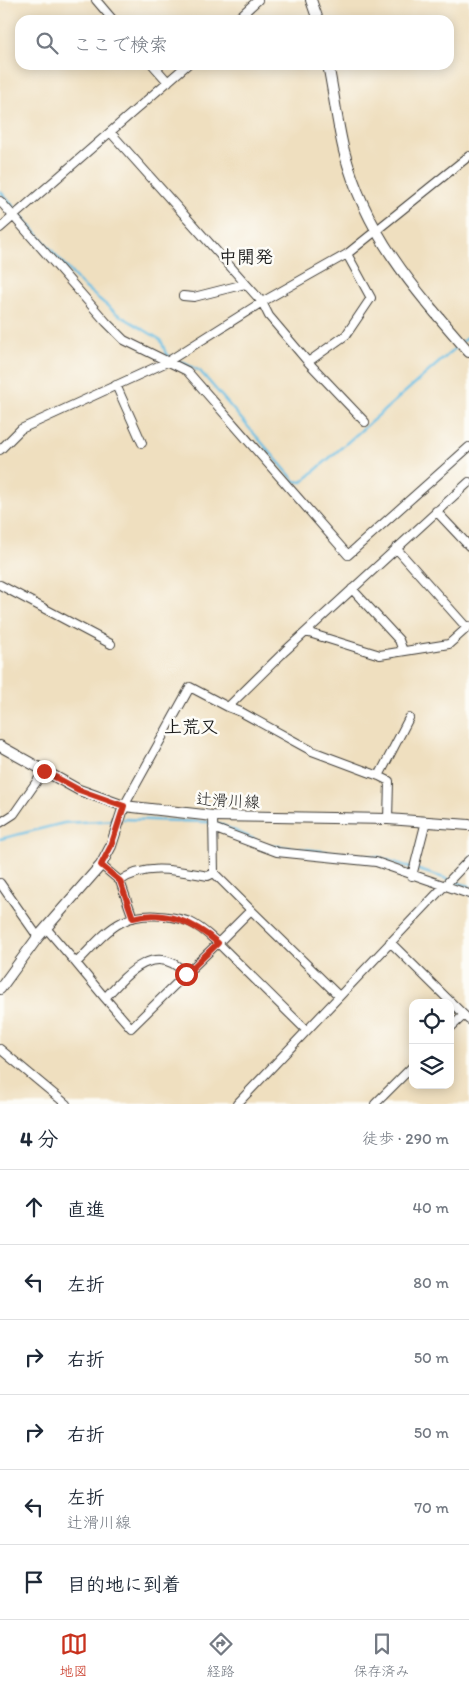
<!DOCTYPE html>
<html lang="ja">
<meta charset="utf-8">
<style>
body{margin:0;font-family:Itim,"Klee One",sans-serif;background:#f2f2f3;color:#1f2937}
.controls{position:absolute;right:15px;bottom:15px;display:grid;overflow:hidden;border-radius:10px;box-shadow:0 2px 12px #0003}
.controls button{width:45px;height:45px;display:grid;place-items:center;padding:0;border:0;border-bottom:1px solid #e0e1e3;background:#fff;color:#1f2937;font:25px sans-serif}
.stop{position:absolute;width:15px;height:15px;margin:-11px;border:4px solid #c8321e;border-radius:50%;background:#fff}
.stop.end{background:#c8321e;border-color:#fff;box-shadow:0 1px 5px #0008}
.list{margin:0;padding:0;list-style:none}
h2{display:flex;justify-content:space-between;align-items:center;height:65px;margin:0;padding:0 20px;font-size:21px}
h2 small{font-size:16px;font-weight:400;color:#747a83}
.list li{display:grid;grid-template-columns:32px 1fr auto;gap:15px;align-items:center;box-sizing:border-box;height:75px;padding:0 20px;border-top:1px solid #e0e1e3}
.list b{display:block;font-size:19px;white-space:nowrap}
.list p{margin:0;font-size:16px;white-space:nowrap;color:#747a83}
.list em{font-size:16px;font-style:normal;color:#747a83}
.icon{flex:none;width:28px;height:28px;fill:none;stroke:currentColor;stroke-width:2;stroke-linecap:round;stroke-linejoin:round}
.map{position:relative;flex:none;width:469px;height:1104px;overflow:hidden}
.search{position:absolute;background:#fff;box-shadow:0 2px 12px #0003;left:15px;right:15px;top:15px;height:55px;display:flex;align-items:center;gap:12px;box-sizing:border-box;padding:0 18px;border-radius:15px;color:#747a83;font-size:19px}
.sheet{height:515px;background:#fff}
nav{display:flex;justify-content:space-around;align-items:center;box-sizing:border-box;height:70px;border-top:1px solid #e0e1e3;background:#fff;font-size:14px;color:#747a83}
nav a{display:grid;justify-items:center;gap:2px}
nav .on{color:#c8321e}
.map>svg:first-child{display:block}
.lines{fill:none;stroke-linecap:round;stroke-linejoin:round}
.stream{stroke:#65bce2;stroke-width:2.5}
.street-casing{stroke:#3c3934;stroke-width:10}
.secondary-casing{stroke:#3c3934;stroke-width:12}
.street{stroke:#fff;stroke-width:8}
.secondary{stroke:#fff;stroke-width:10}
.route{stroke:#c8321e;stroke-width:6}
.labels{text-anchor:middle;stroke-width:5;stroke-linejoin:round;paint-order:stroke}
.street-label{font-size:16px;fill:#1c1c1c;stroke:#fdfcf7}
.neighbourhood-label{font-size:18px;font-weight:bold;fill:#1c1c1c;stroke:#fdfcf7}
</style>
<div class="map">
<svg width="469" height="1104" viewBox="0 0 469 1104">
<rect width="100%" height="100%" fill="#fdfcf7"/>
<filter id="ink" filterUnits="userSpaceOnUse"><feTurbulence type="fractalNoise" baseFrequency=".02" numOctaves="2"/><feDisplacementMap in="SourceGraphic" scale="10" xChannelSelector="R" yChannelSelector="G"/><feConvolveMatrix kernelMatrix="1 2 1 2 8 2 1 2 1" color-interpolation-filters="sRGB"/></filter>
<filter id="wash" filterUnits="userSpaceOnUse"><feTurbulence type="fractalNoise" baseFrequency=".0096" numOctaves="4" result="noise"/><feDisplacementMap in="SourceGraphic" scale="20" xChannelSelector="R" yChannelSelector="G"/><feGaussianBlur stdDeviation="1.12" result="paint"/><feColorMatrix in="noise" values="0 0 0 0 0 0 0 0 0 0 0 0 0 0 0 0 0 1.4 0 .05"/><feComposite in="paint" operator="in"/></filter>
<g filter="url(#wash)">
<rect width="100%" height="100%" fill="#efdfbf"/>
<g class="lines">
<path class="stream" d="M0,191L82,285L116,313L161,340L166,354L171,357
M463,341L469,336
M176,359L200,371L295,481L302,482L459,345
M123,819L208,822L219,824L256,840
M0,839L64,823L118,820
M266,845L378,857L469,886"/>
</g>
</g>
<g filter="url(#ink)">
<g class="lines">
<g class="street-casing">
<path id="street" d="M96,0L113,20
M236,20L258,0
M153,65L168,82
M111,133L262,302L269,316L308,362L346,335L371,298L347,254
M0,201L106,322L124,340L187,371L348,555L469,447
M0,228L187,65
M183,296L194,297L245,284
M308,362L365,422
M116,385L142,443
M0,450L21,429L167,362L262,302L347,254L469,156
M436,511L469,546
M396,548L467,628
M0,585L111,644
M352,589L399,640L403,651
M306,632L380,655L449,644L469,626
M228,707L241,712L312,751L379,776L409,718
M379,776L389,781L388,819
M124,806L190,687L228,707L285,651L469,482
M0,823L14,814L44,771
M213,828L277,852L376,862L469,894
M101,865L120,881C146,862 179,871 208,876L214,873L213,816
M214,873L251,910L218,943C209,935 201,927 190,922C171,915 140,912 122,922C104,931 90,950 76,963L105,998C126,975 155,940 186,974L218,943L306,1030
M412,876L426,821
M120,881L133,918
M0,883L38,937
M251,910L339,996
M46,928L76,963
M390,942L469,1020
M105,998L131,1028L186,974
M450,1028L464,1015
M0,1049L66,1104
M237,1104L469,860
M375,1104L413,1066"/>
</g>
<g class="secondary-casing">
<path id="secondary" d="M311,0L318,20
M328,65C334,93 337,123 344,151C366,235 414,289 469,352
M0,746L79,790L124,806L213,816L388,819L469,825
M0,989L38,937L101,865L111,846L124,806"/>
</g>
<use href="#street" class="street"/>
<use href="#secondary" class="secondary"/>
</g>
</g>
<g class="lines" filter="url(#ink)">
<path class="route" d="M44,771L79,790L124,806L111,846L101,865L120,881L133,918C164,909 195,923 218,943L186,974"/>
</g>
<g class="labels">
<g class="street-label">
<text transform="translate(228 800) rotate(3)" y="6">辻滑川線</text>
</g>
<g class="neighbourhood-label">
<text x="246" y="263">中開発</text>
<text x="191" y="733">上荒又</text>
</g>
</g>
</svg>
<div class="controls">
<button><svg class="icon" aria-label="locate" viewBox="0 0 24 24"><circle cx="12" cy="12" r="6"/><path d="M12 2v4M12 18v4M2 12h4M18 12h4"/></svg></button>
<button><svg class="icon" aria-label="layers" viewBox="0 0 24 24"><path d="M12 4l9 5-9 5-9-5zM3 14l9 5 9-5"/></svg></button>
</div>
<div class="stop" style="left:186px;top:974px"></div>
<div class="stop end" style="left:44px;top:771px"></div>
<div class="search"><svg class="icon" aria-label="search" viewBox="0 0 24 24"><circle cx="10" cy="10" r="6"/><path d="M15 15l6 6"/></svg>ここで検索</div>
</div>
<section class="sheet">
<h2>4 分<small>徒歩 · 290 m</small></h2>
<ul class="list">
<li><svg class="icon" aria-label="ahead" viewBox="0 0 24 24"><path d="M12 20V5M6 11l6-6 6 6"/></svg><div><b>直進</b></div><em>40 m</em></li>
<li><svg class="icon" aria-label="left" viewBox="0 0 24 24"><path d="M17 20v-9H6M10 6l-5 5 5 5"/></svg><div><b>左折</b></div><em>80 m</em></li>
<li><svg class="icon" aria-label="right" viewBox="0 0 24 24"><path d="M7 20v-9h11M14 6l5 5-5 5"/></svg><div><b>右折</b></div><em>50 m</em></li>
<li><svg class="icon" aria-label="right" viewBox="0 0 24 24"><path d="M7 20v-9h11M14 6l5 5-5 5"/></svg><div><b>右折</b></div><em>50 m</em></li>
<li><svg class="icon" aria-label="left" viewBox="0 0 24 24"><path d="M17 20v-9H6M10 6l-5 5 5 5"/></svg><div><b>左折</b><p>辻滑川線</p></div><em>70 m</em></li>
<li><svg class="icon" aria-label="arrive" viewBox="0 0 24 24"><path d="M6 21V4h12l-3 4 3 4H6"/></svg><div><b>目的地に到着</b></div></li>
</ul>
</section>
<nav>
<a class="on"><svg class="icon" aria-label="map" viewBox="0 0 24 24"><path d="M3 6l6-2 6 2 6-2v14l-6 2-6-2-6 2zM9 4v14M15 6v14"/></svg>地図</a>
<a><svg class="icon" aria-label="directions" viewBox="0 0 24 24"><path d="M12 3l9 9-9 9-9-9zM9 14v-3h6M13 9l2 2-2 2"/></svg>経路</a>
<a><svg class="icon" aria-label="saved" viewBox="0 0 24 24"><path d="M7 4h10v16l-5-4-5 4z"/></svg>保存済み</a>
</nav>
